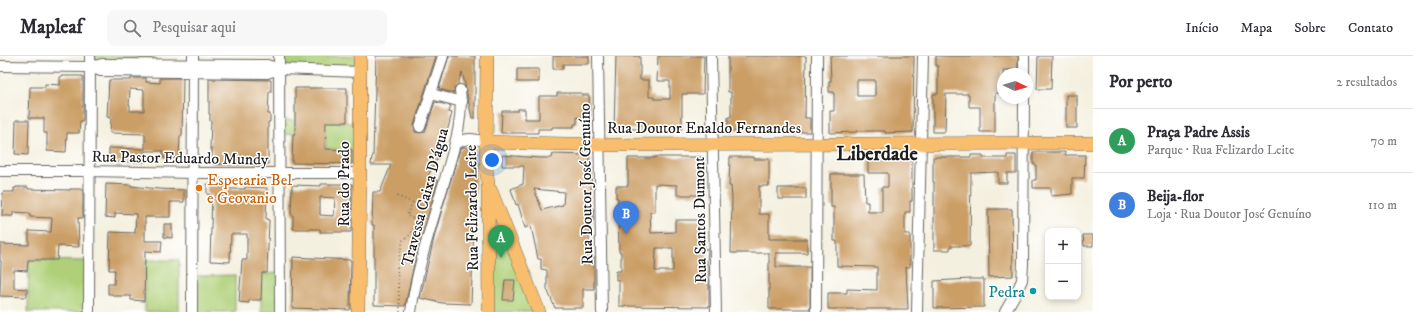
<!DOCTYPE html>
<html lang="pt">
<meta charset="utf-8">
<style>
body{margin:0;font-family:"IM FELL DW Pica",serif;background:#f7f7f7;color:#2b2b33}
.controls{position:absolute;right:12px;bottom:12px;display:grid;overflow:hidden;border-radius:8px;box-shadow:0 2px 6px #0003}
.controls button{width:36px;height:36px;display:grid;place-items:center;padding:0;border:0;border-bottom:1px solid #e1e1e2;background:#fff;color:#2b2b33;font:20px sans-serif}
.compass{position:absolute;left:997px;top:12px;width:36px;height:36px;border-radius:50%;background:#fff;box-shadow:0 2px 6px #0003;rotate:94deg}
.you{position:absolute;left:492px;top:104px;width:14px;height:14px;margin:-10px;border:3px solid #fff;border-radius:50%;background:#1a73e8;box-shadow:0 0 0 6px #1a73e833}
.badge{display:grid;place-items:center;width:26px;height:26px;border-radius:50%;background:#111827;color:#fff;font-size:13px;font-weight:700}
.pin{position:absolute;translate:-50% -33px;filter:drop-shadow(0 1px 2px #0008)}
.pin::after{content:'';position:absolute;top:21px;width:14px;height:12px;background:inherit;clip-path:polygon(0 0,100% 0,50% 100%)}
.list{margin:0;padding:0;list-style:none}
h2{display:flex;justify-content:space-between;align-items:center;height:52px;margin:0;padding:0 16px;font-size:17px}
h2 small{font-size:13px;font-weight:400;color:#7c7c81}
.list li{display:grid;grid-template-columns:26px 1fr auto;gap:12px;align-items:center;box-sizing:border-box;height:64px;padding:0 16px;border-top:1px solid #e1e1e2}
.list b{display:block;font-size:15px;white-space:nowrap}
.list p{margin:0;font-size:13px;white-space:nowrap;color:#7c7c81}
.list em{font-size:13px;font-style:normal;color:#7c7c81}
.icon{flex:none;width:22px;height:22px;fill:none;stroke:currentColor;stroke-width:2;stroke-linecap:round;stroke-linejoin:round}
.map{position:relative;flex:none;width:1093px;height:256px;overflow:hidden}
header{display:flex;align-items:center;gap:24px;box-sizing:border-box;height:56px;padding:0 20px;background:#fff;border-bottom:1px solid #e1e1e2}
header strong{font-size:19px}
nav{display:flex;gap:22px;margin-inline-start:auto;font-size:14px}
.search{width:280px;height:36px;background:#f7f7f7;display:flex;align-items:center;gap:10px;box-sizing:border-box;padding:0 14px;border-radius:8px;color:#7c7c81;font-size:15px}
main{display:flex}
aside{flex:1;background:#fff}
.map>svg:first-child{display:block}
.green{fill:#afd078;stroke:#66764a}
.building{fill:#cb9e65;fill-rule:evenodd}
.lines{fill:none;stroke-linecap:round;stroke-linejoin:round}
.minor-casing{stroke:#686660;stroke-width:12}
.major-casing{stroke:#686660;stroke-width:14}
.path{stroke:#686660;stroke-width:1.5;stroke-dasharray:1 3;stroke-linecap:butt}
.minor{stroke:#fff;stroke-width:10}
.major{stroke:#f9be6d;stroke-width:13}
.food-dot{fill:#e8710a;stroke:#fff;stroke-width:1.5}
.culture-dot{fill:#0f9aa8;stroke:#fff;stroke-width:1.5}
.labels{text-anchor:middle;stroke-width:3;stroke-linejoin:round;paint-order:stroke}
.street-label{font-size:16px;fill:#1c1c1c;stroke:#fff}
.food-label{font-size:16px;fill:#c56008;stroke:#fff;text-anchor:start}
.culture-label{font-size:16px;fill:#0d838f;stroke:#fff;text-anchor:end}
.district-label{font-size:20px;font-weight:bold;fill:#1c1c1c;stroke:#fff}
</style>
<header>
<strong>Mapleaf</strong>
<div class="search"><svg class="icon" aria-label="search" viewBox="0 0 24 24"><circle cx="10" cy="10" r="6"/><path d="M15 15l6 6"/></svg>Pesquisar aqui</div>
<nav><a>Início</a><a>Mapa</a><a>Sobre</a><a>Contato</a></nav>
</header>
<main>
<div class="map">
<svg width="1093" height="256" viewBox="0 0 1093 256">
<rect width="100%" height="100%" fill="#fff"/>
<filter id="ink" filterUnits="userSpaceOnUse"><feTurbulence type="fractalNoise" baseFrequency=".025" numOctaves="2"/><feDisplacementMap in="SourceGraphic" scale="8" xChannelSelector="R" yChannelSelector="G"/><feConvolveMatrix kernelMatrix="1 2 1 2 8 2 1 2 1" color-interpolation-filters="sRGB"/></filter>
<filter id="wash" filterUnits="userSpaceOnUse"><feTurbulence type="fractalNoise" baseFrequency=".012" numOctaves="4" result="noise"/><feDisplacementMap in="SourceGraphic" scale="16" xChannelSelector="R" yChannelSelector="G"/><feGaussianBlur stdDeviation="0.9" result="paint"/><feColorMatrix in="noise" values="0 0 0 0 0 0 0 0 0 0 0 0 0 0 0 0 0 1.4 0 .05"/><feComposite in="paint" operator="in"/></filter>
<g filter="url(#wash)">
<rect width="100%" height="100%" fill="#f4f0df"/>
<path class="green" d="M94,0H154V12L94,11Z
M279,0H356V13H280Z
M279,64L360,67V94L326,93V79L279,78Z
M488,149L539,256H489Z
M29,204L89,205V256H28Z
M145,204H179V256H145Z
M280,217V256H261V218Z
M235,219V256H192V220Z"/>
<g id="blocks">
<path class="building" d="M376,0H436L414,69L415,76L421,77L425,76L435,46L451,50L449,56L452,57L444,87L438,103H437L428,120L438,125L415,204L405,250L374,249V169H372L373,136H380L391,109H371L372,101L373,100Z
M449,0H475V62H472L466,33L462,16L458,28L454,32V37L439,33Z
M553,0H589V8H563V13H553Z
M616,0H640V24H649V41H654V43H670V25H657L658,0H704L703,38H682V73L656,74L614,72Z
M728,0H806L805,62H810V76H783V73H746V75H728V61H731V36H728Z
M830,0H914L913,76L885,77V75H857V76L830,77V55H834V36H829V25H831ZM857,24H875V40H857Z
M936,0H1018V14H1003V37H995V76H980V51H969V38H946L945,76H933V38H938V10H936Z
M1038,0H1052L1051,33H1037Z
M517,13H539V26H517Z
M60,20H83V65H80L79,77H67L66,96L47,95V77H44V62H29L30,31H45V28L60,29Z
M131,22H146V26L160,27V22H183L182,80H180L179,102H163V95H145V106H109V92L145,93V78L110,77L111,62L107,61L109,24H131ZM130,33L144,34V55H130V49H129Z
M209,23L271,24V36H269L268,58H270V66H268V108H212V93H210L211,65H210V58H209Z
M295,32H347V66H326L325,93L352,94V108L292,107L293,78H295Z
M557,37H582V39H589L590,61H577V68H574V71H552V73H538V77H501L502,55H518V53H525V63H539V40H557Z
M1066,39H1077V72H1066Z
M16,64H29L28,99L15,98Z
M464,91L476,92L473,116H476L471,248L442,247L420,242L436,174L460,93Z
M1033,96H1065V99H1085L1084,122H1072V138L1051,140V132H1033V124H1036V108H1033Z
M553,98L590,99L589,113H592L590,153H593V165H590L589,186H591L590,201H594V233H583V252H555L547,233V214L541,213V203H538L531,170L525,172L518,148L516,149L511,133L523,128L524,110H502V99L539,102H552ZM534,133L564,136L563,149L542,154Z
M884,98H899V102H912V145H910V156H905V178H910V211H906L908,253H828V237H847V233L877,234V211L837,210V185H834V151H831V118H864L865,146H868V156H882V131H888V117H868V100H884Z
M971,99H983V102H1007V99H1016V117H1007V127H998V116L971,117L970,190H950V194H934V126H933V101H971Z
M655,101H704V139H677V129L655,128V156H650L651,177L675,176V164H703L704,193H708L707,209H709V251L619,250V224H616V215H621V196H619L618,142H616V130H628V102H655ZM656,192H673V215H655Z
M730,101H754V103H769V130H759V158H769V183H807V197H776V211H810V253H769V197H731L732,143L731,130H729Z
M106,128L131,129V130L159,133L184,134V146H170V161H145V185H162L161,196L145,195L144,245L131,244V240H113V238H108V228H114L115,214H109L110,176L135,177L136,158L115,157V162L105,161Z
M207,128L226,129V133H245V131L267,132L266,163L269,164L267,217H262L261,244H249V247L239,246L242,204H247V178H231L230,206L210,205L212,139L207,138Z
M321,128H352L351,176H320V173H293V159L291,158L292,129L321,130ZM320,141L335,142L334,160L320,159Z
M16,131H28V133L70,134V133H83V162H78L79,191L58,190L57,204H28L27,215L14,214V232L27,233V241L0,240L1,205H0V188L29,189V175L51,176L52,162L30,161V157L13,156V160H2L3,136H14V132H16Z
M778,132H806V143H778Z
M988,153H1012L1013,220L989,221Z
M164,168H172V182L164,181Z
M1083,179H1093V190H1084Z
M293,201L351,204L350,254L292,252Z
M971,223H984V251L934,252V225Z
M505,224H515L513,244H503Z"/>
</g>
</g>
<g filter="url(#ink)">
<use href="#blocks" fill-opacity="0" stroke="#686660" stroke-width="1"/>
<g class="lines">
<g class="minor-casing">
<path id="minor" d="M279,0L280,256
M598,0L602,256
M711,0L716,256
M0,10L90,11L102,8L267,9L280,13L360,16
M90,11L101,15L267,17L280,13
M1024,18V0
M431,38L462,46
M420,71L443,0
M455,89C466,80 475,83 487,86
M0,115H89L194,117H360
M89,256L90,0
M192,256L193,0
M411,256C417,211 432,167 445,123C453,94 464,65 460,34
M816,256L817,0
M917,256L923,0
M1005,256L1017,235L1022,224L1023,208L1024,42"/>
</g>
<g class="major-casing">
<path id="major" d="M487,0L486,112L488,128L489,256
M487,86L611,89L1093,87
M491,135L539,256
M358,256L360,117V0"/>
</g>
<path class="path" d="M397,140L423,151L431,133L427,130L431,120L436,117
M400,256L397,211L403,184L409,180L418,164L407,160L413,145"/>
<use href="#minor" class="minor"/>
<use href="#major" class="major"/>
</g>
</g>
<circle class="food-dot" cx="199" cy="132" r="4"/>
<circle class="culture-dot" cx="1033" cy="235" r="4"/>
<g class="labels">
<g class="street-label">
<text x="704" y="77">Rua Doutor Enaldo Fernandes</text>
<text transform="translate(180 101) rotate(1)" y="6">Rua Pastor Eduardo Mundy</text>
<text transform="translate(343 128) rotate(-90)" y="6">Rua do Prado</text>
<text transform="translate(585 128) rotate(-91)" y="6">Rua Doutor José Genuíno</text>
<text transform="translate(424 141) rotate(-75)" y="6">Travessa Caixa D'água</text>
<text transform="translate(471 152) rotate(-91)" y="6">Rua Felizardo Leite</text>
<text transform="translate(699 164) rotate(-91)" y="6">Rua Santos Dumont</text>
</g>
<g class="food-label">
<text x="207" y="129">Espetaria Bel<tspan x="207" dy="18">e Geovanio</tspan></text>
</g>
<g class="culture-label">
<text x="1025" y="241">Pedra</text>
</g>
<g class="district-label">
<text x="877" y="104">Liberdade</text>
</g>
</g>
</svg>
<div class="controls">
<button>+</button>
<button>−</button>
</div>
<svg class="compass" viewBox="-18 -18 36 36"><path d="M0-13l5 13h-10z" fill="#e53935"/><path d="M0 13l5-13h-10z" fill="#7c7c81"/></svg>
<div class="you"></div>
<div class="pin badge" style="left:501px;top:202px;background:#2e9e5b">A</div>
<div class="pin badge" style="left:626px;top:178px;background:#3f7fe0">B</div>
</div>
<aside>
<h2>Por perto<small>2 resultados</small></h2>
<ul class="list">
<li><span class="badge" style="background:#2e9e5b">A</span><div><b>Praça Padre Assis</b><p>Parque · Rua Felizardo Leite</p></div><em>70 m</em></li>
<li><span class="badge" style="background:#3f7fe0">B</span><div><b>Beija-flor</b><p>Loja · Rua Doutor José Genuíno</p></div><em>110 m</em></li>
</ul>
</aside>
</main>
